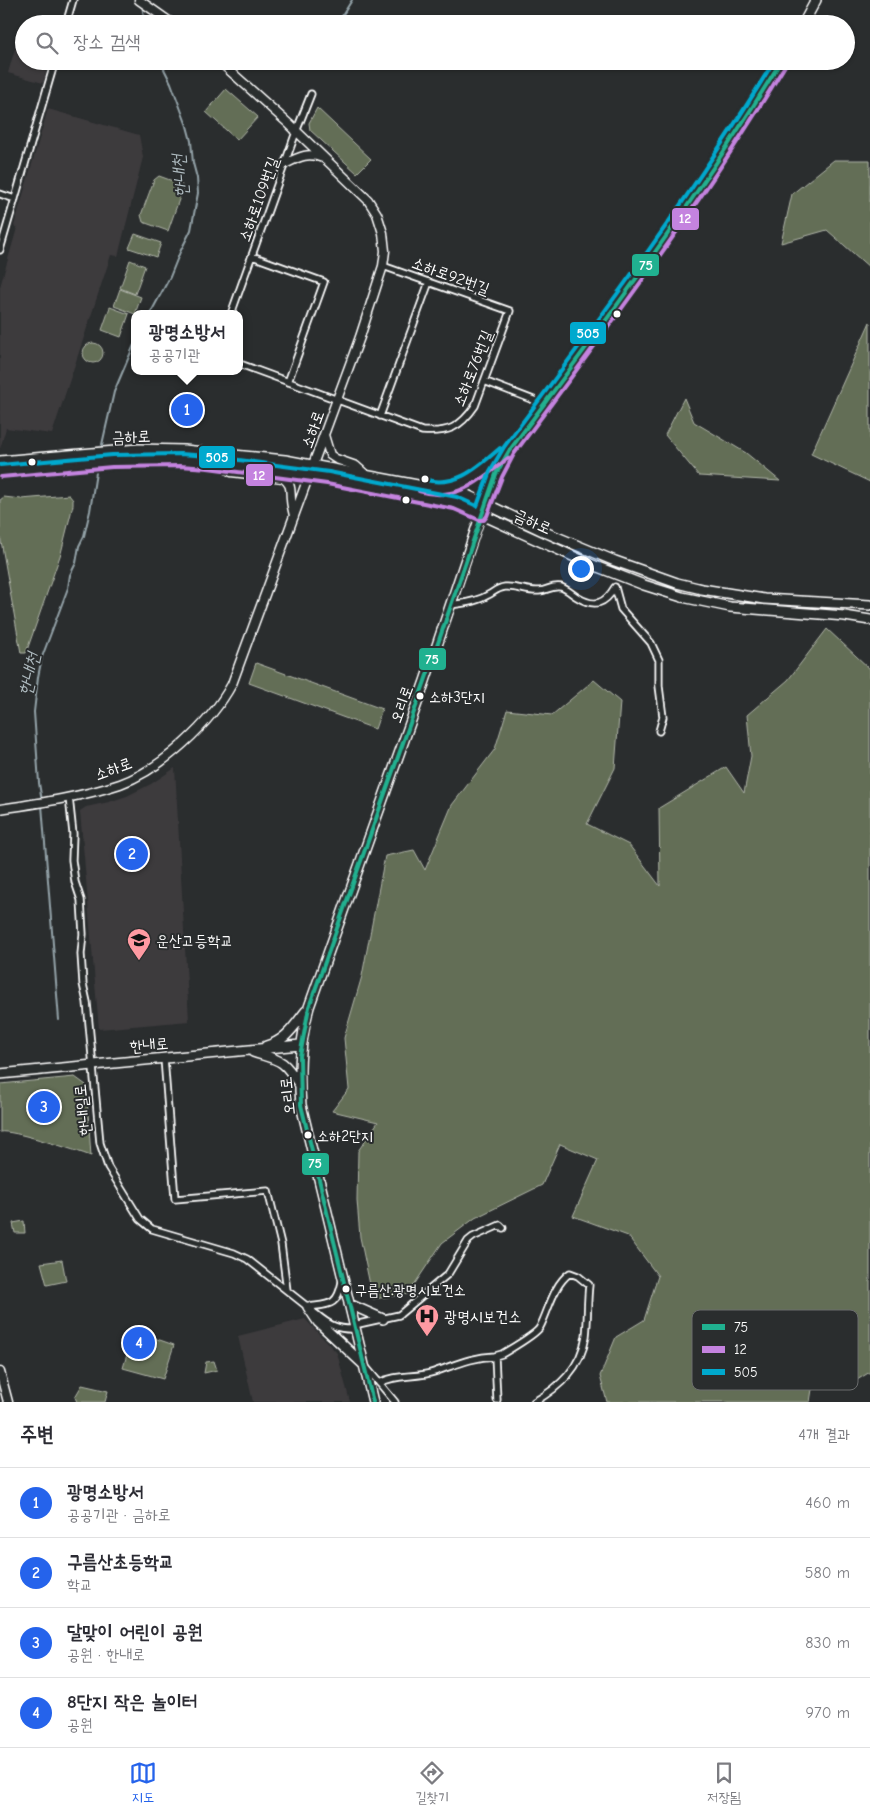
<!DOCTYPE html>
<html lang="ko">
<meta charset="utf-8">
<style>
body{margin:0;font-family:"Comic Neue","Poor Story",sans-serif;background:#f7f7f7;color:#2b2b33}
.you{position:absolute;left:580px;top:568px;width:18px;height:18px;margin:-12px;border:4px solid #fff;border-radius:50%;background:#1a73e8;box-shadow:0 0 0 8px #1a73e833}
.badge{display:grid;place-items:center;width:32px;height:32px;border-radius:50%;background:#2563eb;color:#fff;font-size:16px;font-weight:700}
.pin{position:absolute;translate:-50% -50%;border:2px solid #fff;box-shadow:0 1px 5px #0006}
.popup{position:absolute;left:131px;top:310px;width:112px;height:65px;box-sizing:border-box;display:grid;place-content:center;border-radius:10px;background:#fff;filter:drop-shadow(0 1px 4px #0005);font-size:16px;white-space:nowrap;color:#7c7c81}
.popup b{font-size:19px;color:#2b2b33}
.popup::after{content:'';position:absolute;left:50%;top:100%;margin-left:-10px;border:10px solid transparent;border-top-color:#fff}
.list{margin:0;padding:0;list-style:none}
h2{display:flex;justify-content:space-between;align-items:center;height:65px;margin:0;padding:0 20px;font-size:21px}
h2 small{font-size:16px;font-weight:400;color:#7c7c81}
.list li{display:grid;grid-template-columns:32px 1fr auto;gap:15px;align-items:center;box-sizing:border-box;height:70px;padding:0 20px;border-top:1px solid #e1e1e2}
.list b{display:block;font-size:19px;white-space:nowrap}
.list p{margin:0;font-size:16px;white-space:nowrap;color:#7c7c81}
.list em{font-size:16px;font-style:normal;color:#7c7c81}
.icon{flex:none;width:28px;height:28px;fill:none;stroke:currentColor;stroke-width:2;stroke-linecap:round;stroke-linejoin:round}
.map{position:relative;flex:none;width:870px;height:1402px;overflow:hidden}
.search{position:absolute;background:#fff;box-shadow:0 1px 4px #0004;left:15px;right:15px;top:15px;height:55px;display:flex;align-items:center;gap:12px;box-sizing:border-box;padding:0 18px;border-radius:28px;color:#7c7c81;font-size:19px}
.sheet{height:345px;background:#fff}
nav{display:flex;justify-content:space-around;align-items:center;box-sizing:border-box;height:70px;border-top:1px solid #e1e1e2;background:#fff;font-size:14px;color:#7c7c81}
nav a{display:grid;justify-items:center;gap:2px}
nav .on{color:#2563eb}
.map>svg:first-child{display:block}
.built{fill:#3e3b3e}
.green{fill:#636e56;stroke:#b1b6aa}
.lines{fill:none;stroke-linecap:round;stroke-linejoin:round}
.stream{stroke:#94a3a9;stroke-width:2}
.minor-casing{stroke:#fff;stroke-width:9}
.tertiary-casing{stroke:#fff;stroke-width:11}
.secondary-casing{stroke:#fff;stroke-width:12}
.minor{stroke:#2a2d2e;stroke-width:5.5}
.tertiary{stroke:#2a2d2e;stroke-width:8}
.secondary{stroke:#2a2d2e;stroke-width:9}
.bus-1-casing{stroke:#2a2d2e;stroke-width:8}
.bus-2-casing{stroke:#2a2d2e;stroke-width:8}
.bus-3-casing{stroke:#2a2d2e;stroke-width:8}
.bus-1{stroke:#20b190;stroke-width:4}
.bus-2{stroke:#c483df;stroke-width:4}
.bus-3{stroke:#00a9ce;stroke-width:4}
.bus-dot{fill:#fff;stroke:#2a2d2e;stroke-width:2}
.labels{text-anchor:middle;stroke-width:4;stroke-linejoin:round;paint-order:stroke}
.bus-label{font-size:15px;fill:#fff;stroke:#2a2d2e;text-anchor:start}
.street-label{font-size:16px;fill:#fff;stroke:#2a2d2e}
.poi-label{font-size:16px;fill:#fff;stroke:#2a2d2e;text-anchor:start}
.water-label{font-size:18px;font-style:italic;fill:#aebabf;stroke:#2a2d2e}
.key{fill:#2a2d2e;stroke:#6a6c6d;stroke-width:1}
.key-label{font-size:14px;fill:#fff}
.line-badge{stroke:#2a2d2e;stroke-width:2}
.badge-label{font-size:14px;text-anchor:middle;font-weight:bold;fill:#fff}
</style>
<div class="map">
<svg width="870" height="1402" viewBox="0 0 870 1402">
<rect width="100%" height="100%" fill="#2a2d2e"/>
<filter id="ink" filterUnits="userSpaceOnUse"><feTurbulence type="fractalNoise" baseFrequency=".02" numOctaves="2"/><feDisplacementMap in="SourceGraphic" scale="10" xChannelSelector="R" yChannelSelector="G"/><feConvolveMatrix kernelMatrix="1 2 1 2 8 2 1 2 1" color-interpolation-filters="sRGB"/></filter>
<g filter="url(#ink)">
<path class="built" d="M21,28L24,29V61H49L43,83L8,73Z
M48,109L139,135L143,157L118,256L111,255L52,434L6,428L0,449V287L17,228L14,226Z
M175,768L189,1021L99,1029L80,811L86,807L109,802L127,796L151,784Z
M305,1319L337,1353L350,1402H253L238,1336Z"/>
<path class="green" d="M226,89L258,117L237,140L206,112Z
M317,108L371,159L357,173L310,130L309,123Z
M834,160H870V268L827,230L781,243L792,194Z
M159,176L181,184L183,188L168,231L143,222L141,215L154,180Z
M135,234L161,243L156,257L129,248Z
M130,260L145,266L135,294L120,288Z
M120,289L141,297L135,314L114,306Z
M110,307L129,314L121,337L102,330Z
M870,322V482L811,454Z
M83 353a10 10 0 1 1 20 0a10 10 0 1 1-20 0Z
M684,398L694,422L746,453L780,481L699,476L665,435Z
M69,495L73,500V505L61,553L26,653H21L0,535V500L4,497L21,499Z
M827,629L870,669V1372L852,1383H813L810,1402H607L600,1376L616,1337L644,1320L658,1276L628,1236L573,1216L598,1160L560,1144L542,1185L475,1218L442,1243L408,1294L373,1299L360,1237L357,1200L358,1151L378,1122L332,1111L349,1089L344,1038L362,976L385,856L414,850L425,870L452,805L495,749L507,710L552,715L594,680L620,702L615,768L587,824L629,845L660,886L659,808L726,767L744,793L751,756L747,715L788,680Z
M256,663L382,709L375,729L249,683Z
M75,1077L86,1085L91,1156C78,1151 10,1129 0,1132V1084Z
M24,1221L25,1233H15L13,1223Z
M62,1260L66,1281L47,1285L41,1263Z
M134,1331L174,1345L163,1379L123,1368Z
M214,1361L217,1370L204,1373L206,1362Z
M82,1385L108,1391L105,1402H77L75,1397Z"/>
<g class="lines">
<path class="stream" d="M142,5L145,24
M337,24L352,0
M150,314L170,277L180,252L191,230L198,193L197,178L193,163L191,141L187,126L171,83L160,61
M101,449L114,392L134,345
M42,801L39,783L34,712L38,677L42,657L68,588L70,575L76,563L79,546L84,536L90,511L97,466
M42,805L59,1020"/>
<g class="minor-casing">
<path id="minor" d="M66,24L73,0
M0,194L15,199
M0,250L55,61
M252,256L324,282L288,382
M231,314L296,132L311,94
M240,364L422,431C448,433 460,428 475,406L510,311L383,266
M484,381L544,404
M380,416L429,282
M451,605C463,603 477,602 488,595C494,592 497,588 505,587C517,586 527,592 539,591C547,591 552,585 561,587C567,589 572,594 577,597C595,608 605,604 615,587L621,609L651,643L659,660V686L663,717L659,731
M69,797L73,834L72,860L75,882L81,900L83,934L81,954L83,984L87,1002L100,1143L108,1167L140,1219L152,1229L234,1253L247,1259L309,1308
M164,1058L175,1199L268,1191L281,1244L287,1290
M308,1307C329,1304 337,1307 342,1282
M316,1314C329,1325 338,1330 355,1329
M354,1325L399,1315L448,1274L468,1241L473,1237L500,1225L503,1228
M495,1356L502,1354C510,1349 537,1334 540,1327C549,1310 553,1285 570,1273L578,1276L589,1285C587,1302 588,1319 586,1336C581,1368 560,1387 534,1402
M366,1367L395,1402
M379,1383C396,1374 416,1378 434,1372C455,1365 472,1357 495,1356L497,1400"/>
</g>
<g class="tertiary-casing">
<path id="tertiary" d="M139,0L173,24
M285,164C299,157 307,152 323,158
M324,435L330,455L336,459L356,466L366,475
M219,464L231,472L283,478C292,485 290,489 291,499C291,505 293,510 294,516
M0,809C40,803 81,797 120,784C162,769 211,723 232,684L360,337L383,266L385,251L383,233L377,214L368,200L289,124L219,61
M0,1372L8,1402"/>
</g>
<g class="secondary-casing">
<path id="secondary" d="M803,24L816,0
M0,461L138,449L184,450L285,460L465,494L547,533L615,561L677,583L702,589L764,599L870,605
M0,471L112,461L180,460L284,471L328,478L456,503L590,564L644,585L682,597L730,607L845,616L870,620
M442,488C471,480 485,468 508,450
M266,1046C286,1041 294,1026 306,1011
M253,1052C281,1061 282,1058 299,1084
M0,1074L300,1045
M349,1304L383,1319
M308,1307L318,1322L363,1364
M373,1402L301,1105C298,1071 300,1040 309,1007L425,681L481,514L496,474L509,451C603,324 701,198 781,61"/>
</g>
<use href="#minor" class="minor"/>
<use href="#tertiary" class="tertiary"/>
<use href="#secondary" class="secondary"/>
<g class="bus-1-casing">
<path id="bus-1" d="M373,1402L301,1105L300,1056L309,1007L425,681L496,474L509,451C604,324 699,197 781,61"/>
</g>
<g class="bus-2-casing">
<path id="bus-2" d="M1,477L112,467L180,466L208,468L327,484L454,509L479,520H484L487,516L502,477L514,454C609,327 704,200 786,64
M419,491C456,503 481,480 508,458"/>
</g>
<g class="bus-3-casing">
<path id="bus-3" d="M0,465L112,455L180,454L209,456L329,472L457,497L477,506L490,471L504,447C598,321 692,196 774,61
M423,479C455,489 477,468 500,448"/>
</g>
<use href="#bus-1" class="bus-1"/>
<use href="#bus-2" class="bus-2"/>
<use href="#bus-3" class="bus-3"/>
</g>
</g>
<defs>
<g id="school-pin" transform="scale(1.25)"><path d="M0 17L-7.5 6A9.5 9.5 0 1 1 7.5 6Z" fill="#ff9aa2" stroke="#2a2d2e"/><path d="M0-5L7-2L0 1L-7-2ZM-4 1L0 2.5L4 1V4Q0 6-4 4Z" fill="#111"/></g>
<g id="hospital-pin" transform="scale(1.25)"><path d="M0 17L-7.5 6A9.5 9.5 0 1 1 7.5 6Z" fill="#ff9aa2" stroke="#2a2d2e"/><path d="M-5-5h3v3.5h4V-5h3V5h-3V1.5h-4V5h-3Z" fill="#111"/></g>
</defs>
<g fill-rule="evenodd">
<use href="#school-pin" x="139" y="940"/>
<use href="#hospital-pin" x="427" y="1316"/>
</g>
<g class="bus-dot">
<circle cx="617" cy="314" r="4.5"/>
<circle cx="32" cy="462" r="4.5"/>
<circle cx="425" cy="479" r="4.5"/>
<circle cx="406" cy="500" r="4.5"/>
<circle cx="420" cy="696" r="4.5"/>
<circle cx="308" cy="1135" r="4.5"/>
<circle cx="346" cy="1289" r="4.5"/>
</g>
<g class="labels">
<g class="bus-label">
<text x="429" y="702">소하3단지</text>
<text x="317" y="1141">소하2단지</text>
<text x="355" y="1295">구름산.광명시보건소</text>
</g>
<g class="street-label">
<text transform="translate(258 199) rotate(-70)" y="6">소하로109번길</text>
<text transform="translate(451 275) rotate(20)" y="6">소하로92번길</text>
<text transform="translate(472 368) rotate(-68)" y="6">소하로76번길</text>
<text transform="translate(312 429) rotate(-70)" y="6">소하로</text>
<text transform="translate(131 436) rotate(-2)" y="6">금하로</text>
<text transform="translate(533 521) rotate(24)" y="6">금하로</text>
<text transform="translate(401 704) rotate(-70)" y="6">오리로</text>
<text transform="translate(113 768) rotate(-20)" y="6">소하로</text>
<text transform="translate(149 1044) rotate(-5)" y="6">한내로</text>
<text transform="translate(287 1096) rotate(-96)" y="6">오리로</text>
<text transform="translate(82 1110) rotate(-96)" y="6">한내일로</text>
</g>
<g class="poi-label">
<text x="156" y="946">운산고등학교</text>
<text x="444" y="1322">광명시보건소</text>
</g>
<g class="water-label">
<text transform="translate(180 176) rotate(-95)" y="6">한내천</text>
<text transform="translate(29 674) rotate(-78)" y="6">한내천</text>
</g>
</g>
<rect x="692" y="1310" width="166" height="80" rx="8" class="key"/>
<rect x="702" y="1324" width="23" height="6" fill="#20b190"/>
<rect x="702" y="1346" width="23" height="7" fill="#c483df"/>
<rect x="702" y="1369" width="23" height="6" fill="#00a9ce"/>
<g class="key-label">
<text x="734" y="1332">75</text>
<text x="734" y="1354">12</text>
<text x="734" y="1377">505</text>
</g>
<g class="line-badge">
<rect x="671" y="207" width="29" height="24" rx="5" fill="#c483df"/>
<rect x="631" y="253" width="29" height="24" rx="5" fill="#20b190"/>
<rect x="569" y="321" width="38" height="24" rx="5" fill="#00a9ce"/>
<rect x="198" y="445" width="38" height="24" rx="5" fill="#00a9ce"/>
<rect x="245" y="463" width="29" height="24" rx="5" fill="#c483df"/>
<rect x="418" y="647" width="29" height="24" rx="5" fill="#20b190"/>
<rect x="301" y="1152" width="29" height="24" rx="5" fill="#20b190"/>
</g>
<g class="badge-label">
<text x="685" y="223">12</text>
<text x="646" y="270">75</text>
<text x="588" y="338">505</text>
<text x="217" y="462">505</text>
<text x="259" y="480">12</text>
<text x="432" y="664">75</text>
<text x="315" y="1168">75</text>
</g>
</svg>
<div class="you"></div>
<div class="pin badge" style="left:187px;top:410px">1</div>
<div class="popup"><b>광명소방서</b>공공기관</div>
<div class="pin badge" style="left:132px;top:854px">2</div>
<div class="pin badge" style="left:44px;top:1107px">3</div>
<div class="pin badge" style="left:139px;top:1343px">4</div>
<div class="search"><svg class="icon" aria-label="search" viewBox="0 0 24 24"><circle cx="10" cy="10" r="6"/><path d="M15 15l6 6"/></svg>장소 검색</div>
</div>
<section class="sheet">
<h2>주변<small>4개 결과</small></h2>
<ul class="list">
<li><span class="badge">1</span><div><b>광명소방서</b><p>공공기관 · 금하로</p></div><em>460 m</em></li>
<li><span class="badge">2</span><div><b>구름산초등학교</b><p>학교</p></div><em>580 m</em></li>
<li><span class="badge">3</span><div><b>달맞이 어린이 공원</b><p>공원 · 한내로</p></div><em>830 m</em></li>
<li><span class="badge">4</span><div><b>8단지 작은 놀이터</b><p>공원</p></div><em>970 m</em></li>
</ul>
</section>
<nav>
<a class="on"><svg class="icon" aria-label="map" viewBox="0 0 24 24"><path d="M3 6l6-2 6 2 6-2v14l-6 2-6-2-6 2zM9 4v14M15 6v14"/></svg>지도</a>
<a><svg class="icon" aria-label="directions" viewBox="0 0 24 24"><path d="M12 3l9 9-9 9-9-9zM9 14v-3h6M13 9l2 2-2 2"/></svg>길찾기</a>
<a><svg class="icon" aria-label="saved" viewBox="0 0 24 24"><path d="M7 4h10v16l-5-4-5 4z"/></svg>저장됨</a>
</nav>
